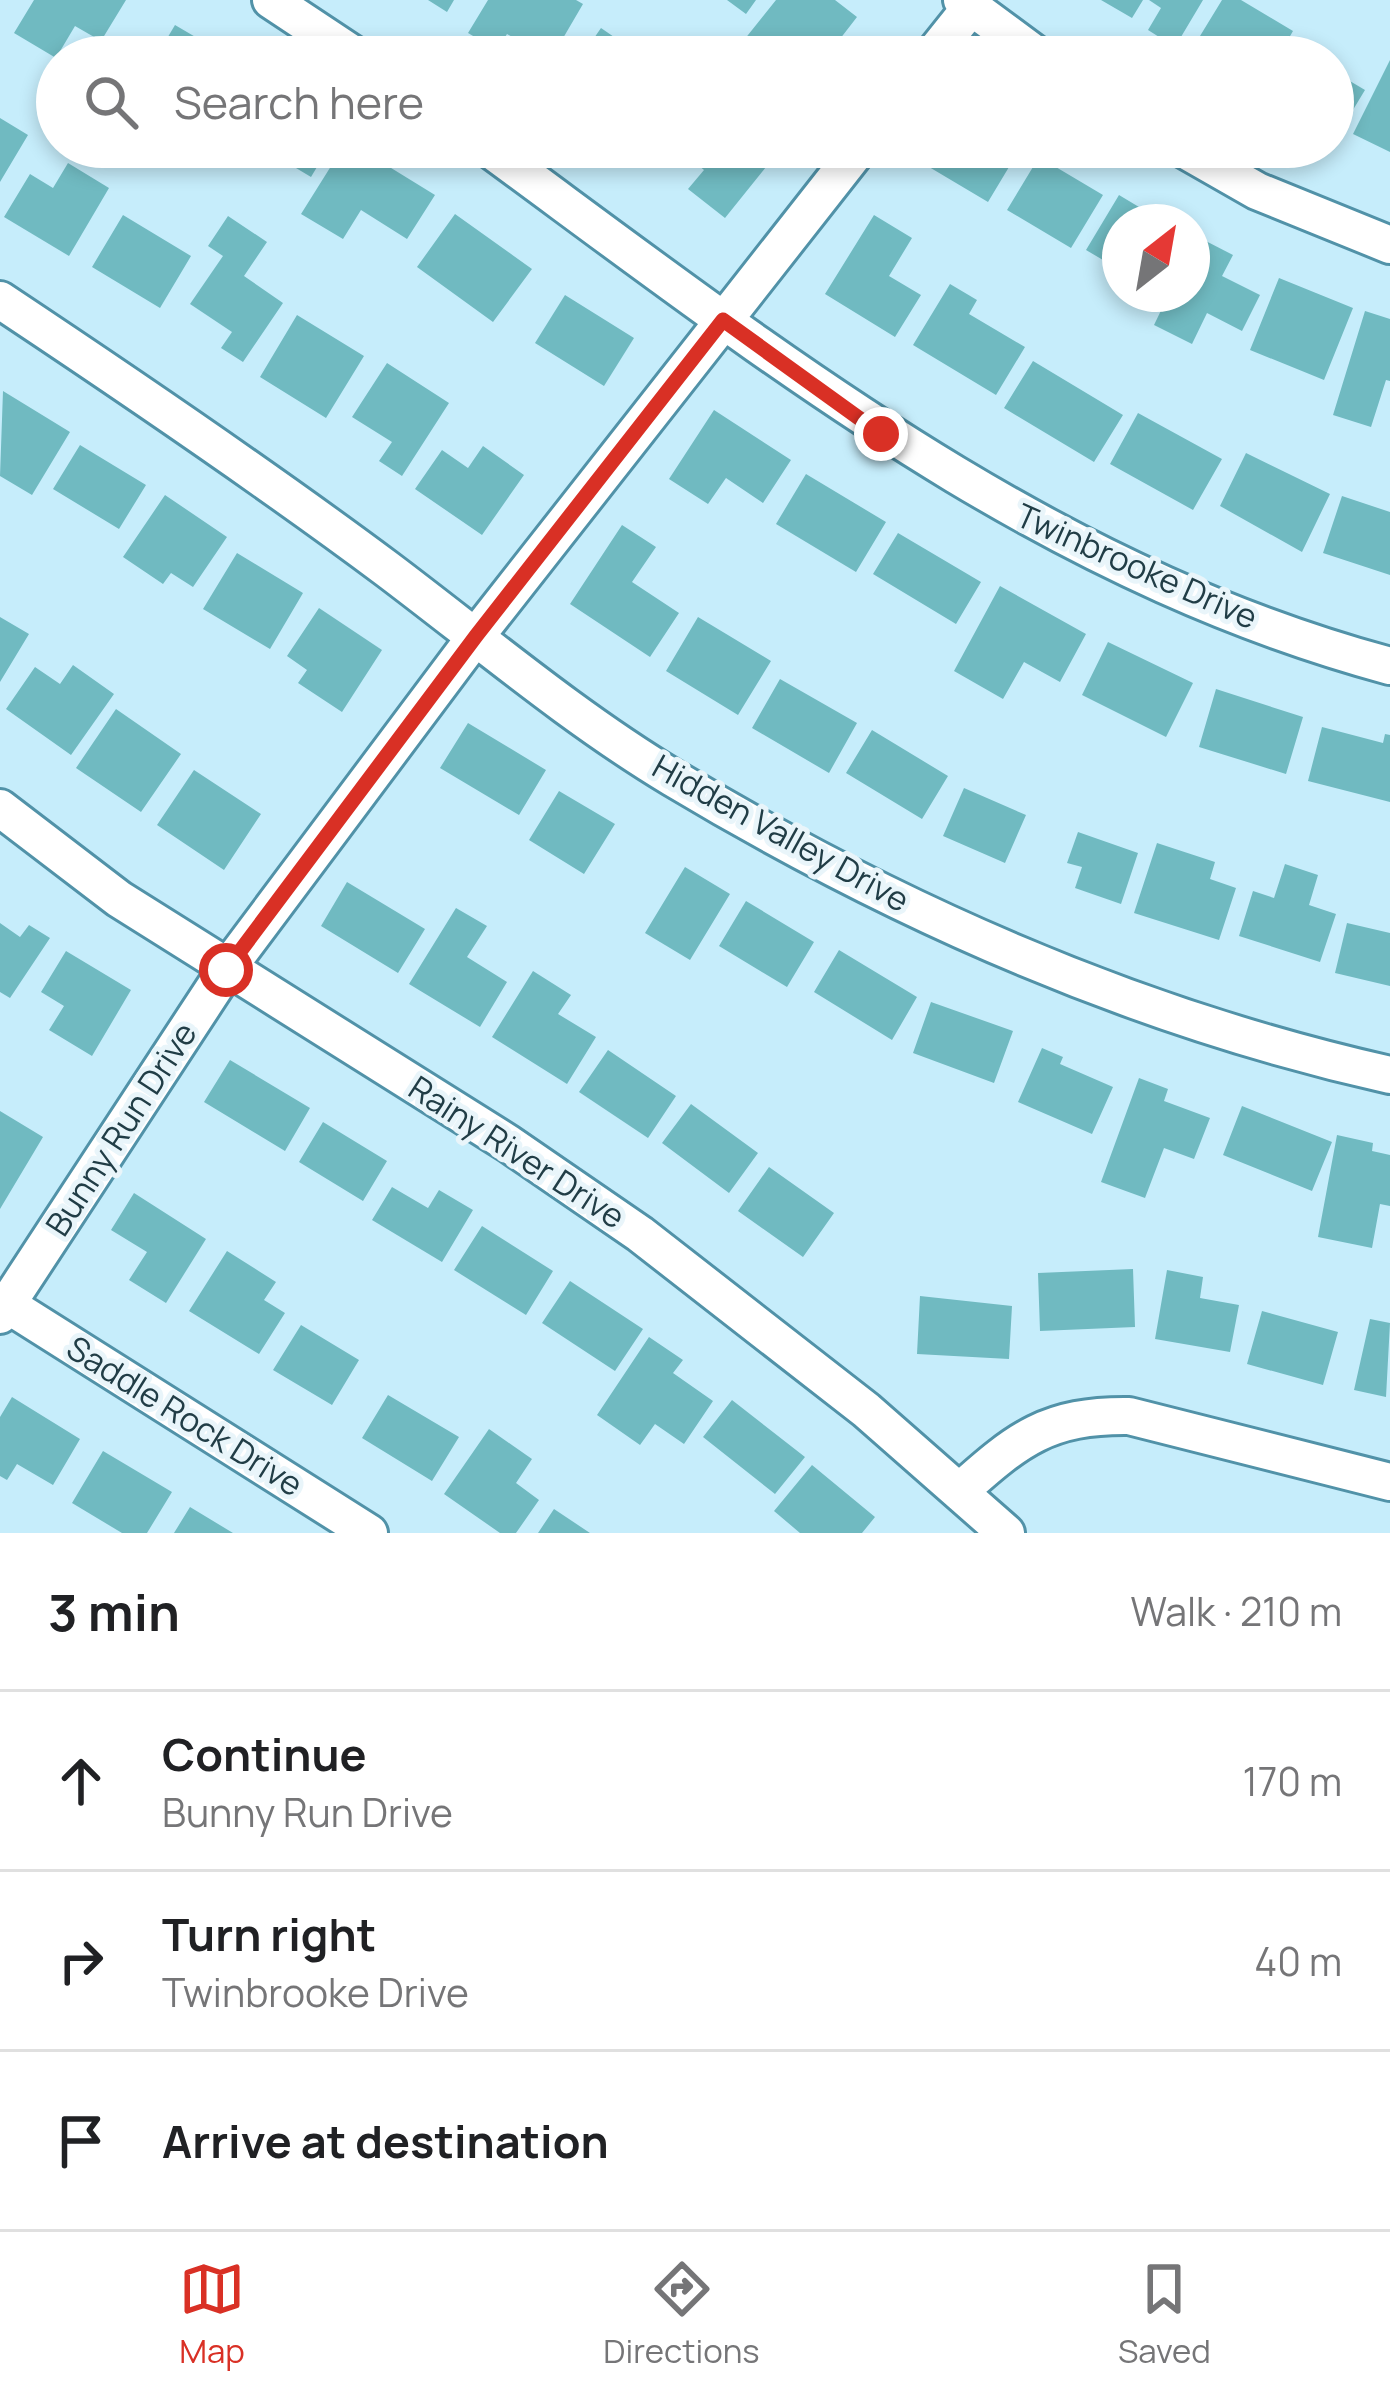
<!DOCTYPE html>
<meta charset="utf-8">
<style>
body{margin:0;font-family:Manrope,sans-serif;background:#f2f2f2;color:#202124}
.compass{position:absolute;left:1102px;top:204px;width:108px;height:108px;border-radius:50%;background:#fff;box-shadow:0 6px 18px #0003;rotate:31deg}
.stop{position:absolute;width:36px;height:36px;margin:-27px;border:9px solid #d93025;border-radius:50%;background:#fff}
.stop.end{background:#d93025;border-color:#fff;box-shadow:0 3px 12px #0008}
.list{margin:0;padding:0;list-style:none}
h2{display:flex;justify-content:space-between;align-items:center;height:156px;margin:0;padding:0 48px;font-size:51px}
h2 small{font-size:39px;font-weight:400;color:#757577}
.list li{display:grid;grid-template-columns:78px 1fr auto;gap:36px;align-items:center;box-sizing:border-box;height:180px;padding:0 48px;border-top:3px solid #e0e0e0}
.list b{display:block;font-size:45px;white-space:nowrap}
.list p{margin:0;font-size:39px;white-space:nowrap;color:#757577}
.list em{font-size:39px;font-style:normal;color:#757577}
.icon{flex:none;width:66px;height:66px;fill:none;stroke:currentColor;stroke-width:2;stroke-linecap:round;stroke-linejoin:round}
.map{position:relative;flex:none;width:1390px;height:1533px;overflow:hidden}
.search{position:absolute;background:#fff;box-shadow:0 6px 18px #0003;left:36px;right:36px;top:36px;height:132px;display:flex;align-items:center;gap:30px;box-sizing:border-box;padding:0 42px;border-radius:66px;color:#757577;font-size:45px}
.sheet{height:696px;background:#fff}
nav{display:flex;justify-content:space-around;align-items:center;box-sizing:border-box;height:168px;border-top:3px solid #e0e0e0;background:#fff;font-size:33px;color:#757577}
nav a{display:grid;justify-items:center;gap:6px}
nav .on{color:#d93025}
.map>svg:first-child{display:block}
.building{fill:#70bac1}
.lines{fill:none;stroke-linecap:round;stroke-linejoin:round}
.minor-casing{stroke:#5192a8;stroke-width:42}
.minor{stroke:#fff;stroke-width:36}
.route{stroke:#d93025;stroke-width:15}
.labels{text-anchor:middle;stroke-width:10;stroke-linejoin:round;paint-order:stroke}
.street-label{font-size:33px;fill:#213d46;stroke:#e9f5fa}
</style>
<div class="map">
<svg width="1390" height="1533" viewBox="0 0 1390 1533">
<rect width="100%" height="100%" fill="#c6edfb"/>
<path class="building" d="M34,0H126L101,41L75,26L56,58L14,33Z
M428,0H454L447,12Z
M488,0H576L583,4L552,57H546L507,34L497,50L468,33Z
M727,0H756L746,14Z
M776,0H835L857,17L826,57H756L740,45Z
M1101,0H1143L1132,18Z
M1149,0H1203L1175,47L1148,30L1161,8Z
M1222,0H1241L1293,31L1278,57L1189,54Z
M175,25L204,42L195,57H156Z
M601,28L643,57H581Z
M1390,60V152L1353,134Z
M1333,71L1365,90L1339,133L1333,129Z
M0,118L28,135L0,182Z
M261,147H329L311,177Z
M343,147H357L435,195L407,239L361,210L343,239L301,214Z
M676,147H782L725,218L688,189L704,170Z
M927,147H1021L988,202L919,161Z
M1039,157L1103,195L1071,248L1007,210Z
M68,163L109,188L69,256L4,217L30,174L53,188Z
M1119,195L1164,222H1120V270L1086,250Z
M455,214L532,269L493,322L417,267Z
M123,215L191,256L160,308L92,267Z
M874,215L912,238L889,276L921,295L895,337L825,294Z
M228,216L267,242L244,276L283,303L243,362L221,348L232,332L190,304L223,256L208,246Z
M1198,237L1233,255L1222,276L1260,295L1242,331L1207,313L1192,344L1154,325L1169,294H1192V249Z
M1279,278L1353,308L1324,380L1250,350Z
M950,284L977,300L969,314L1025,347L996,395L913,345Z
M565,295L634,338L604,386L535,343Z
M1365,311L1390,319V381L1386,380L1371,427L1333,415Z
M297,315L364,356L326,418L260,377Z
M1033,361L1123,415L1094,462L1004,408Z
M387,363L449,403L402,476L379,461L392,442L352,417Z
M3,391L70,432L32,495L0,476Z
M714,410L791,460L763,503L726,478L708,504L669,479Z
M1138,413L1222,459L1193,510L1110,464Z
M80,445L146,485L119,529L53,489Z
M483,446L524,475L482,535L415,489L442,450L468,468Z
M1246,453L1330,494L1302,552L1220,506Z
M806,474L886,522L856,572L776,524Z
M165,495L227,537L193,587L171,573L163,584L123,557Z
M1342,496L1390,512V575L1323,553Z
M622,525L656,547L632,582L679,613L650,657L570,604Z
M898,533L981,582L956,624L873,574Z
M237,553L303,593L270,649L203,609Z
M1000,586L1086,634L1060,682L1024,662L1003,699L954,671Z
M319,608L382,650L342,712L298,683L307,670L287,656Z
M0,617L29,634L0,682Z
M698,617L771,661L738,715L666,671Z
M1108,642L1193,683L1166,737L1082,695Z
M73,665L114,694L71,755L6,709L35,667L60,684Z
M780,679L857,723L829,773L752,728Z
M1216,689L1303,717L1286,774L1199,747Z
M116,709L181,754L141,812L76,768Z
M468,723L546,770L519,815L440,768Z
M1322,727L1383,743L1385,734L1390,735V802L1308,781Z
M872,730L948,776L922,819L846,773Z
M194,770L261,814L224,870L157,825Z
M964,788L1026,815L1005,863L943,836Z
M559,791L615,824L584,874L529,840Z
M1078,832L1138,853L1121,904L1075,888L1082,867L1067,863Z
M1157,843L1215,862L1210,879L1236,888L1219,940L1134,913Z
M1285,864L1318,875L1309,905L1336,914L1320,962L1239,936L1253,891L1274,898Z
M685,867L730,894L690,960L645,933Z
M347,882L425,929L398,973L321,926Z
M746,901L814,942L787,987L719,946Z
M456,908L487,926L467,957L507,982L480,1027L409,984Z
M0,923L20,937L29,925L50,938L10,998L0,992Z
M1347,923L1390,933V986L1335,973Z
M839,950L917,997L892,1040L814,992Z
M66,951L131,990L92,1056L49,1030L64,1006L41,992Z
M533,971L571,995L558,1014L596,1037L567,1084L492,1037Z
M931,1002L1013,1031L994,1083L913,1053Z
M1042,1048L1063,1057L1060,1064L1113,1087L1092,1134L1018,1102Z
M608,1050L676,1096L648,1138L579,1092Z
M230,1060L310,1108L285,1151L204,1102Z
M1139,1078L1168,1089L1164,1101L1210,1118L1194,1159L1164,1148L1145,1198L1101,1182Z
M691,1104L758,1153L729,1193L662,1143Z
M1242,1106L1332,1142L1312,1191L1223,1155Z
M0,1111L43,1137L0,1209Z
M323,1122L387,1161L363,1201L299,1162Z
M1337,1135L1373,1143L1372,1151L1390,1155V1206L1380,1204L1372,1248L1318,1237Z
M769,1167L834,1213L803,1257L738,1211Z
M392,1187L428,1208L439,1190L473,1210L442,1262L372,1220Z
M134,1193L206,1239L166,1303L129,1280L147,1252L111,1230Z
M482,1226L553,1271L526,1315L454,1270Z
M227,1251L276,1282L264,1300L285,1313L259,1354L189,1311Z
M1133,1269L1135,1327L1040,1331L1038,1273Z
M1167,1270L1203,1277L1200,1298L1239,1305L1230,1352L1155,1339Z
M570,1281L643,1329L615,1371L542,1323Z
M920,1296L1012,1306L1009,1359L917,1354Z
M1262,1311L1338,1332L1323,1385L1247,1364Z
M1370,1319L1390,1323L1386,1397L1354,1390Z
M301,1325L359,1360L332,1405L273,1370Z
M649,1337L683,1360L673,1373L713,1401L684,1444L655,1424L640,1445L597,1415Z
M388,1395L459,1437L432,1481L362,1438Z
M12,1397L80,1439L53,1485L17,1464L7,1480L0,1476V1417Z
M732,1400L805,1457L775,1494L703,1437Z
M489,1429L532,1459L516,1483L539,1500L516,1533H500L444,1494Z
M103,1451L172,1492L147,1533H122L72,1503Z
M812,1465L875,1517L862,1533H800L774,1511Z
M190,1507L233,1533H174Z
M554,1509L590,1533H538Z"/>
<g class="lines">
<g class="minor-casing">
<path id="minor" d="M271,0L357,57
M962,0L1039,57
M931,57L971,7
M487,147C772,356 1042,572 1390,666
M1180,147L1257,191L1390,245
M0,300C131,387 261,475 387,569C480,639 573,718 673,778C896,912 1136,1018 1390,1075
M0,808L119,899L509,1144L640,1234L866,1410L1006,1533
M0,1300L369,1533
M0,1315L226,970L476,636L860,147
M960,1491C1018,1439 1048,1415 1129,1416L1390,1482"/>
</g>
<use href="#minor" class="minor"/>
</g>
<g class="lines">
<path class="route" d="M226,970L476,636L723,320L881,434"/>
</g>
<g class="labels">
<g class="street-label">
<text transform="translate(1137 566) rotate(24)" y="12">Twinbrooke Drive</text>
<text transform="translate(781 833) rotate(29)" y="12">Hidden Valley Drive</text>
<text transform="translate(121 1129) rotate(-57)" y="12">Bunny Run Drive</text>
<text transform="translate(517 1152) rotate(33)" y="12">Rainy River Drive</text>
<text transform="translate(185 1416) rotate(32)" y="12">Saddle Rock Drive</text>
</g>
</g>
</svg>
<svg class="compass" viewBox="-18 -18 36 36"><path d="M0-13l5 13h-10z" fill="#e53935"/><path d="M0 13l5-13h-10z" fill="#757577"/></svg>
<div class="stop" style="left:226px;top:970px"></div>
<div class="stop end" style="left:881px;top:434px"></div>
<div class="search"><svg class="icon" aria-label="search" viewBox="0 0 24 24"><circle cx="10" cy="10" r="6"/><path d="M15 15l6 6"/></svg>Search here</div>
</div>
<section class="sheet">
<h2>3 min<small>Walk · 210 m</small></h2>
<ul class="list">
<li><svg class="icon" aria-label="ahead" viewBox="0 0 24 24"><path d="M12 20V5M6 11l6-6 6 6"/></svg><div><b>Continue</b><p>Bunny Run Drive</p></div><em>170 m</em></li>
<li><svg class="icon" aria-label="right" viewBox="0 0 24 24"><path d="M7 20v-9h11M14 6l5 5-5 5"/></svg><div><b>Turn right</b><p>Twinbrooke Drive</p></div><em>40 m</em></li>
<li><svg class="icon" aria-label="arrive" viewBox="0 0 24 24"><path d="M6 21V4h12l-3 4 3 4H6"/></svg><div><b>Arrive at destination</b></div></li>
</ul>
</section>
<nav>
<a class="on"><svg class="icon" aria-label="map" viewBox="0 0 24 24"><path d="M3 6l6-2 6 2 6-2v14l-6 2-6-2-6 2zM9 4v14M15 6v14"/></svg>Map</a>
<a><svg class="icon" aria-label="directions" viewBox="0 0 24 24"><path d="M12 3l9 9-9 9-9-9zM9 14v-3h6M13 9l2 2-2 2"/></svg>Directions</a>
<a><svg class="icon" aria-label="saved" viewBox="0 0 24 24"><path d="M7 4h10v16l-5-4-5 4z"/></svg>Saved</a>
</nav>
